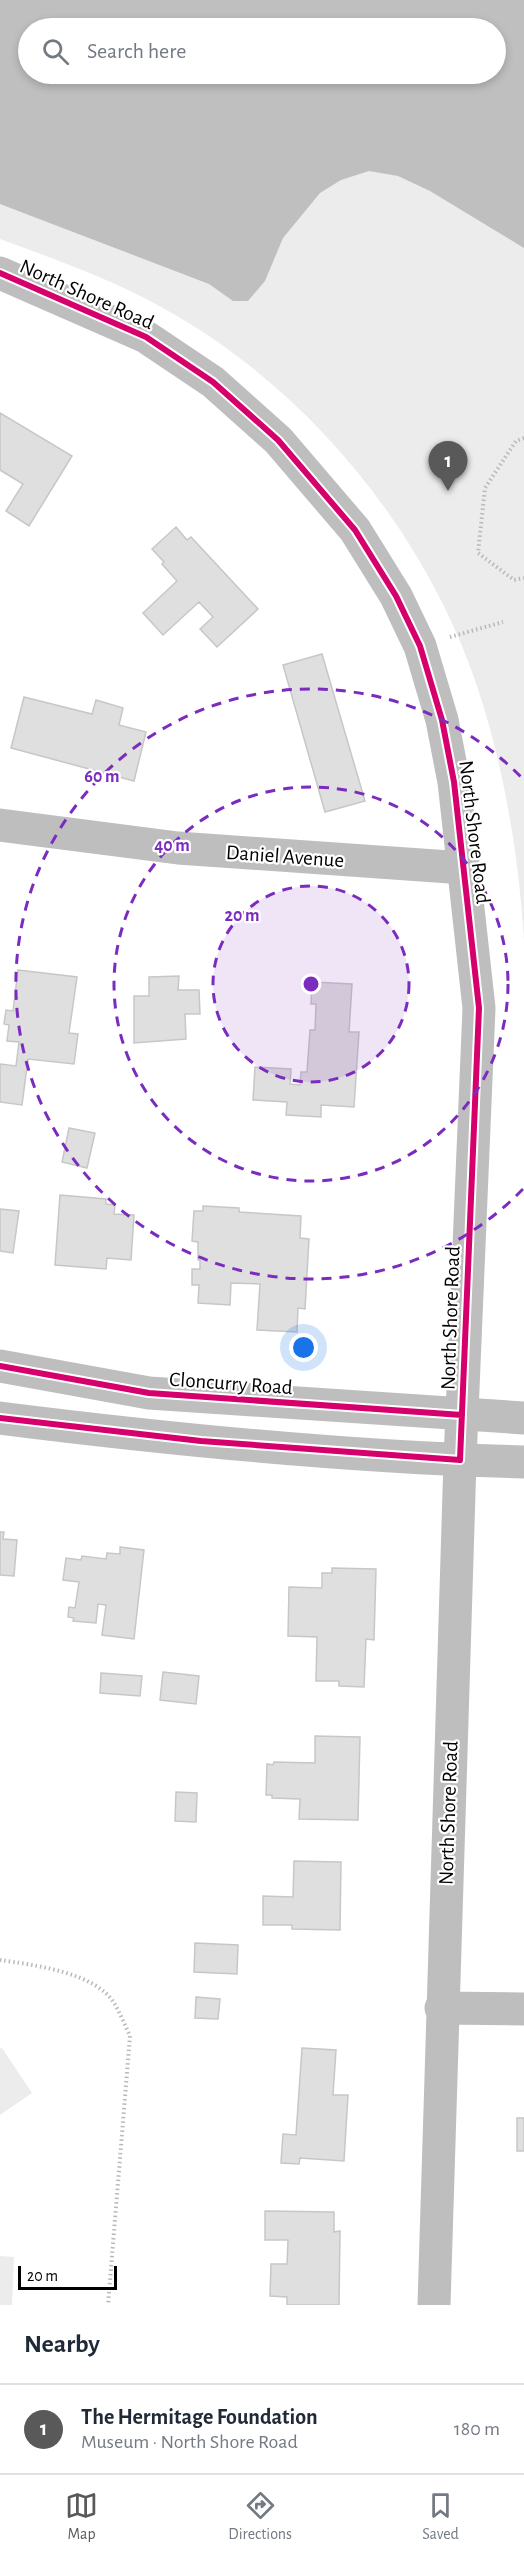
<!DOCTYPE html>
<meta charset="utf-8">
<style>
body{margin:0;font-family:"Alegreya Sans",sans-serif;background:#f6f6f7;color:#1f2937}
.scale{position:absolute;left:18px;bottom:15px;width:99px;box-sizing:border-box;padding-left:6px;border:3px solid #000;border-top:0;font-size:16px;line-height:21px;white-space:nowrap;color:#000;-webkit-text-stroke:4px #fff;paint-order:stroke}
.you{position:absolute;left:304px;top:1348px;width:21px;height:21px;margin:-15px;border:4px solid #fff;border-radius:50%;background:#1a73e8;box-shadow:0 0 0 9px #1a73e833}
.badge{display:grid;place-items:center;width:39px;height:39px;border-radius:50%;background:#595959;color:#fff;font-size:20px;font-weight:700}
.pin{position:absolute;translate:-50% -50px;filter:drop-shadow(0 2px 3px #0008)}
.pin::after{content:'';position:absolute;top:32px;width:21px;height:18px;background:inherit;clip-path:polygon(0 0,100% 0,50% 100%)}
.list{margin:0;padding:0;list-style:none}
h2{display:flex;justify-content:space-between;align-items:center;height:78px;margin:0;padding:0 24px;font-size:26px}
h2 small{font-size:20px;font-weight:400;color:#747a83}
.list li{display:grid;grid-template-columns:39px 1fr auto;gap:18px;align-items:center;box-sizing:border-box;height:90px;padding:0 24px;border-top:2px solid #e0e1e3}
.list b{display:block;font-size:22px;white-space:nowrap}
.list p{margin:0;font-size:20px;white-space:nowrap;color:#747a83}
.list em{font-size:20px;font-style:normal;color:#747a83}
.icon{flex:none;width:33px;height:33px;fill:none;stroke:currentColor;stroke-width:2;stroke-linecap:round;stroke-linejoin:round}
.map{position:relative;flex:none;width:524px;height:2305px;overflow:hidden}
.search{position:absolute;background:#fff;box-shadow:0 3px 9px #0003;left:18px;right:18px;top:18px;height:66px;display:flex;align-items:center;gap:15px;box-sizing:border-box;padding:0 21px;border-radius:33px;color:#747a83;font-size:22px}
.sheet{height:168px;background:#fff}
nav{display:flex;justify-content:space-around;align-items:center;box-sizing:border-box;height:84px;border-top:2px solid #e0e1e3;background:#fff;font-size:16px;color:#747a83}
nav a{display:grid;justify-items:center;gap:3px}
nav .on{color:#595959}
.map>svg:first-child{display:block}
.green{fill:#ececec;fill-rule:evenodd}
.water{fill:#bfbfbf;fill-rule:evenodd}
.building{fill:#dfdfdf;stroke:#c7c7c7;stroke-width:1.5}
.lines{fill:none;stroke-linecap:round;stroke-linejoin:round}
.path{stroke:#b9b9b9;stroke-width:4;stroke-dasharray:1.5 3;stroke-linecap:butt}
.minor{stroke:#bebebe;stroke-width:33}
.cycleway-casing{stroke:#fff;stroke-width:10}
.cycleway{stroke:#d6006c;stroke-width:6}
.ring{fill:none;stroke:#7b2cbf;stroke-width:3;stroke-dasharray:10 8}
.labels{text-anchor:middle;stroke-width:4.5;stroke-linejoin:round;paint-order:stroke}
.street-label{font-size:21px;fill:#000;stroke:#fff}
.centre{fill:#7b2cbf;stroke:#fff;stroke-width:3}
.ring-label{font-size:18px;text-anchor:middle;font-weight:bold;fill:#7b2cbf;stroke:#fff;stroke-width:4.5;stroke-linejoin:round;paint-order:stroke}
</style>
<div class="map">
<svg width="524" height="2305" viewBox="0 0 524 2305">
<rect width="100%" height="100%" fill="#fff"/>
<path class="green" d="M0,0H524V941C519,856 504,767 477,686C426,535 315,397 177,316C122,283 60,261 0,239ZM28,28H496V74H28Z
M2,2048L32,2093L0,2115V2049Z
M0,2256L14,2257L12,2305H0Z"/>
<path class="water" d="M0,0H524V248L430,191L398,176L369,171L341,180L320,193L283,238L265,281L248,301H233L209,284L0,204ZM28,28H496V74H28Z"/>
<path class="building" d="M0,413L72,456L29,526L6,511L23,484L0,470Z
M176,527L187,540L191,537L258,609L217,647L200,629L213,617L199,602L163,635L143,613L177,581L162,564L164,562L152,549Z
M322,654L365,801L325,812L283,665Z
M24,697L92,714L96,700L123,708L119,725L146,732L134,781L11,748Z
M18,970L77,977L69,1033L78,1034L74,1064L28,1059L22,1105L0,1102V1064L16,1066L19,1042L7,1041L9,1025L4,1024L6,1010L13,1011Z
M179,976L178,990H199L200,1014H185L186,1039L134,1043V996H149V977Z
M312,982L352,984L349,1032H359L354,1107L321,1105V1117L286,1115L287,1102L253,1100L255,1067L291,1069L290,1084L300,1085L301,1072H307L310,1030H315L316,1004H311Z
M69,1128L95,1133L87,1168L62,1162Z
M60,1195L106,1199V1204L115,1205L114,1214L134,1215L131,1260L107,1258L106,1269L55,1265Z
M203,1206L239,1208V1212L301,1216L300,1238L309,1239L305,1309L298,1308L297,1332L257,1330L260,1284L231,1283L230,1305L198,1303L199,1285H192V1269H200V1260H198V1242L192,1241L194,1211H203Z
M0,1209L19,1211L13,1253L0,1251Z
M0,1532H4L3,1539L17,1540L14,1576L0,1575Z
M120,1547L144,1550L134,1639L102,1635L106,1605L98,1604L96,1623L73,1621L74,1618L68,1617L69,1607L75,1608L79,1582L63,1580L66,1558L81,1560L82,1556L106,1559L107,1553L120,1554Z
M332,1568L376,1569L374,1640L366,1639L364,1687L339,1686V1681H316L317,1637L288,1636L289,1587L322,1588V1573H332Z
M163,1672L199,1676L196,1704L160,1700Z
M101,1673L142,1676L140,1696L100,1693Z
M315,1736L360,1737L358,1820L299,1819L300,1799L272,1798V1795H266L267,1764L273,1765L274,1762L315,1763Z
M176,1792L197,1793L196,1822L175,1821Z
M294,1861L341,1862L340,1930L292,1929V1925H263V1896L293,1897Z
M195,1943L238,1945L237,1974L194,1972Z
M196,1997L220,1999L218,2019L195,2018Z
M302,2048L336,2050L333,2095H348L344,2161L300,2158L299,2164L281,2163L283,2134L296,2135Z
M517,2118H524V2151H517Z
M265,2211L334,2212V2232L340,2231L339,2305H287V2297L270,2296L271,2264H287L288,2240H265Z"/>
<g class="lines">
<path class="path" d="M524,438L516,441L485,488L478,553L514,580L524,578
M450,637L503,622
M0,1960C33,1965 95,1972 114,2003C120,2013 125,2025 130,2036L108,2305"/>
<path class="minor" d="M0,273L146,337L213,382L278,440L355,530L396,596L420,646L442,720L454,782L479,1008L460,1460L434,2305
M0,825L178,848L464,868
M0,1366L149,1393L524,1418
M0,1418C174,1440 349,1457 524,1462
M441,2008L524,2009"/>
<g class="cycleway-casing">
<path id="cycleway" d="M0,273L146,337L213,382L278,440L355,530L396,596L420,646L442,720L454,782L479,1008L460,1460L201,1441L0,1418
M0,1366L149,1393L462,1415"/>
</g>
<use href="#cycleway" class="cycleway"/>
</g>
<circle cx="311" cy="984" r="98" fill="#7b2cbf" fill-opacity=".12"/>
<g class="ring">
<circle cx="311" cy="984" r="98"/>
<circle cx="311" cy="984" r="197"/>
<path d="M523 1189A295 295 0 1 1 523 779"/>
</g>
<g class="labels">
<g class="street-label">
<text transform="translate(87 294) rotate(24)" y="7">North Shore Road</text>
<text transform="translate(475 832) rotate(83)" y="7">North Shore Road</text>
<text transform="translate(285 856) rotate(4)" y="7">Daniel Avenue</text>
<text transform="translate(450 1318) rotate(-88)" y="7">North Shore Road</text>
<text transform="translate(231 1383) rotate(4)" y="7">Cloncurry Road</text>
<text transform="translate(448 1813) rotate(-88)" y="7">North Shore Road</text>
</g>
</g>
<circle cx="311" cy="984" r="9" class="centre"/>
<g class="ring-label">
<text x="102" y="782">60 m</text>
<text x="172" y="851">40 m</text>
<text x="242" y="921">20 m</text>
</g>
</svg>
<div class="scale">20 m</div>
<div class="you"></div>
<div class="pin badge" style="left:448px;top:491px">1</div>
<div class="search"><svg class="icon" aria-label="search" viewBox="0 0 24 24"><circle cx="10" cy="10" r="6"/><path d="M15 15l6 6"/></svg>Search here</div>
</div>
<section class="sheet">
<h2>Nearby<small></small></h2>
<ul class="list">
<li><span class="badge">1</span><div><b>The Hermitage Foundation</b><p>Museum · North Shore Road</p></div><em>180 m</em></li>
</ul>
</section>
<nav>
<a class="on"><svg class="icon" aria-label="map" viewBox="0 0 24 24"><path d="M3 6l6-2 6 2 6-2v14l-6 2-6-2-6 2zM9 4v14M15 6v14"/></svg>Map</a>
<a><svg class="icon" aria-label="directions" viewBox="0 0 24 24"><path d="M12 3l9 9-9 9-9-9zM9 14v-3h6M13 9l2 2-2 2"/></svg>Directions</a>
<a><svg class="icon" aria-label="saved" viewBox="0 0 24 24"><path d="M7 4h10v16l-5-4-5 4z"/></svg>Saved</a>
</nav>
